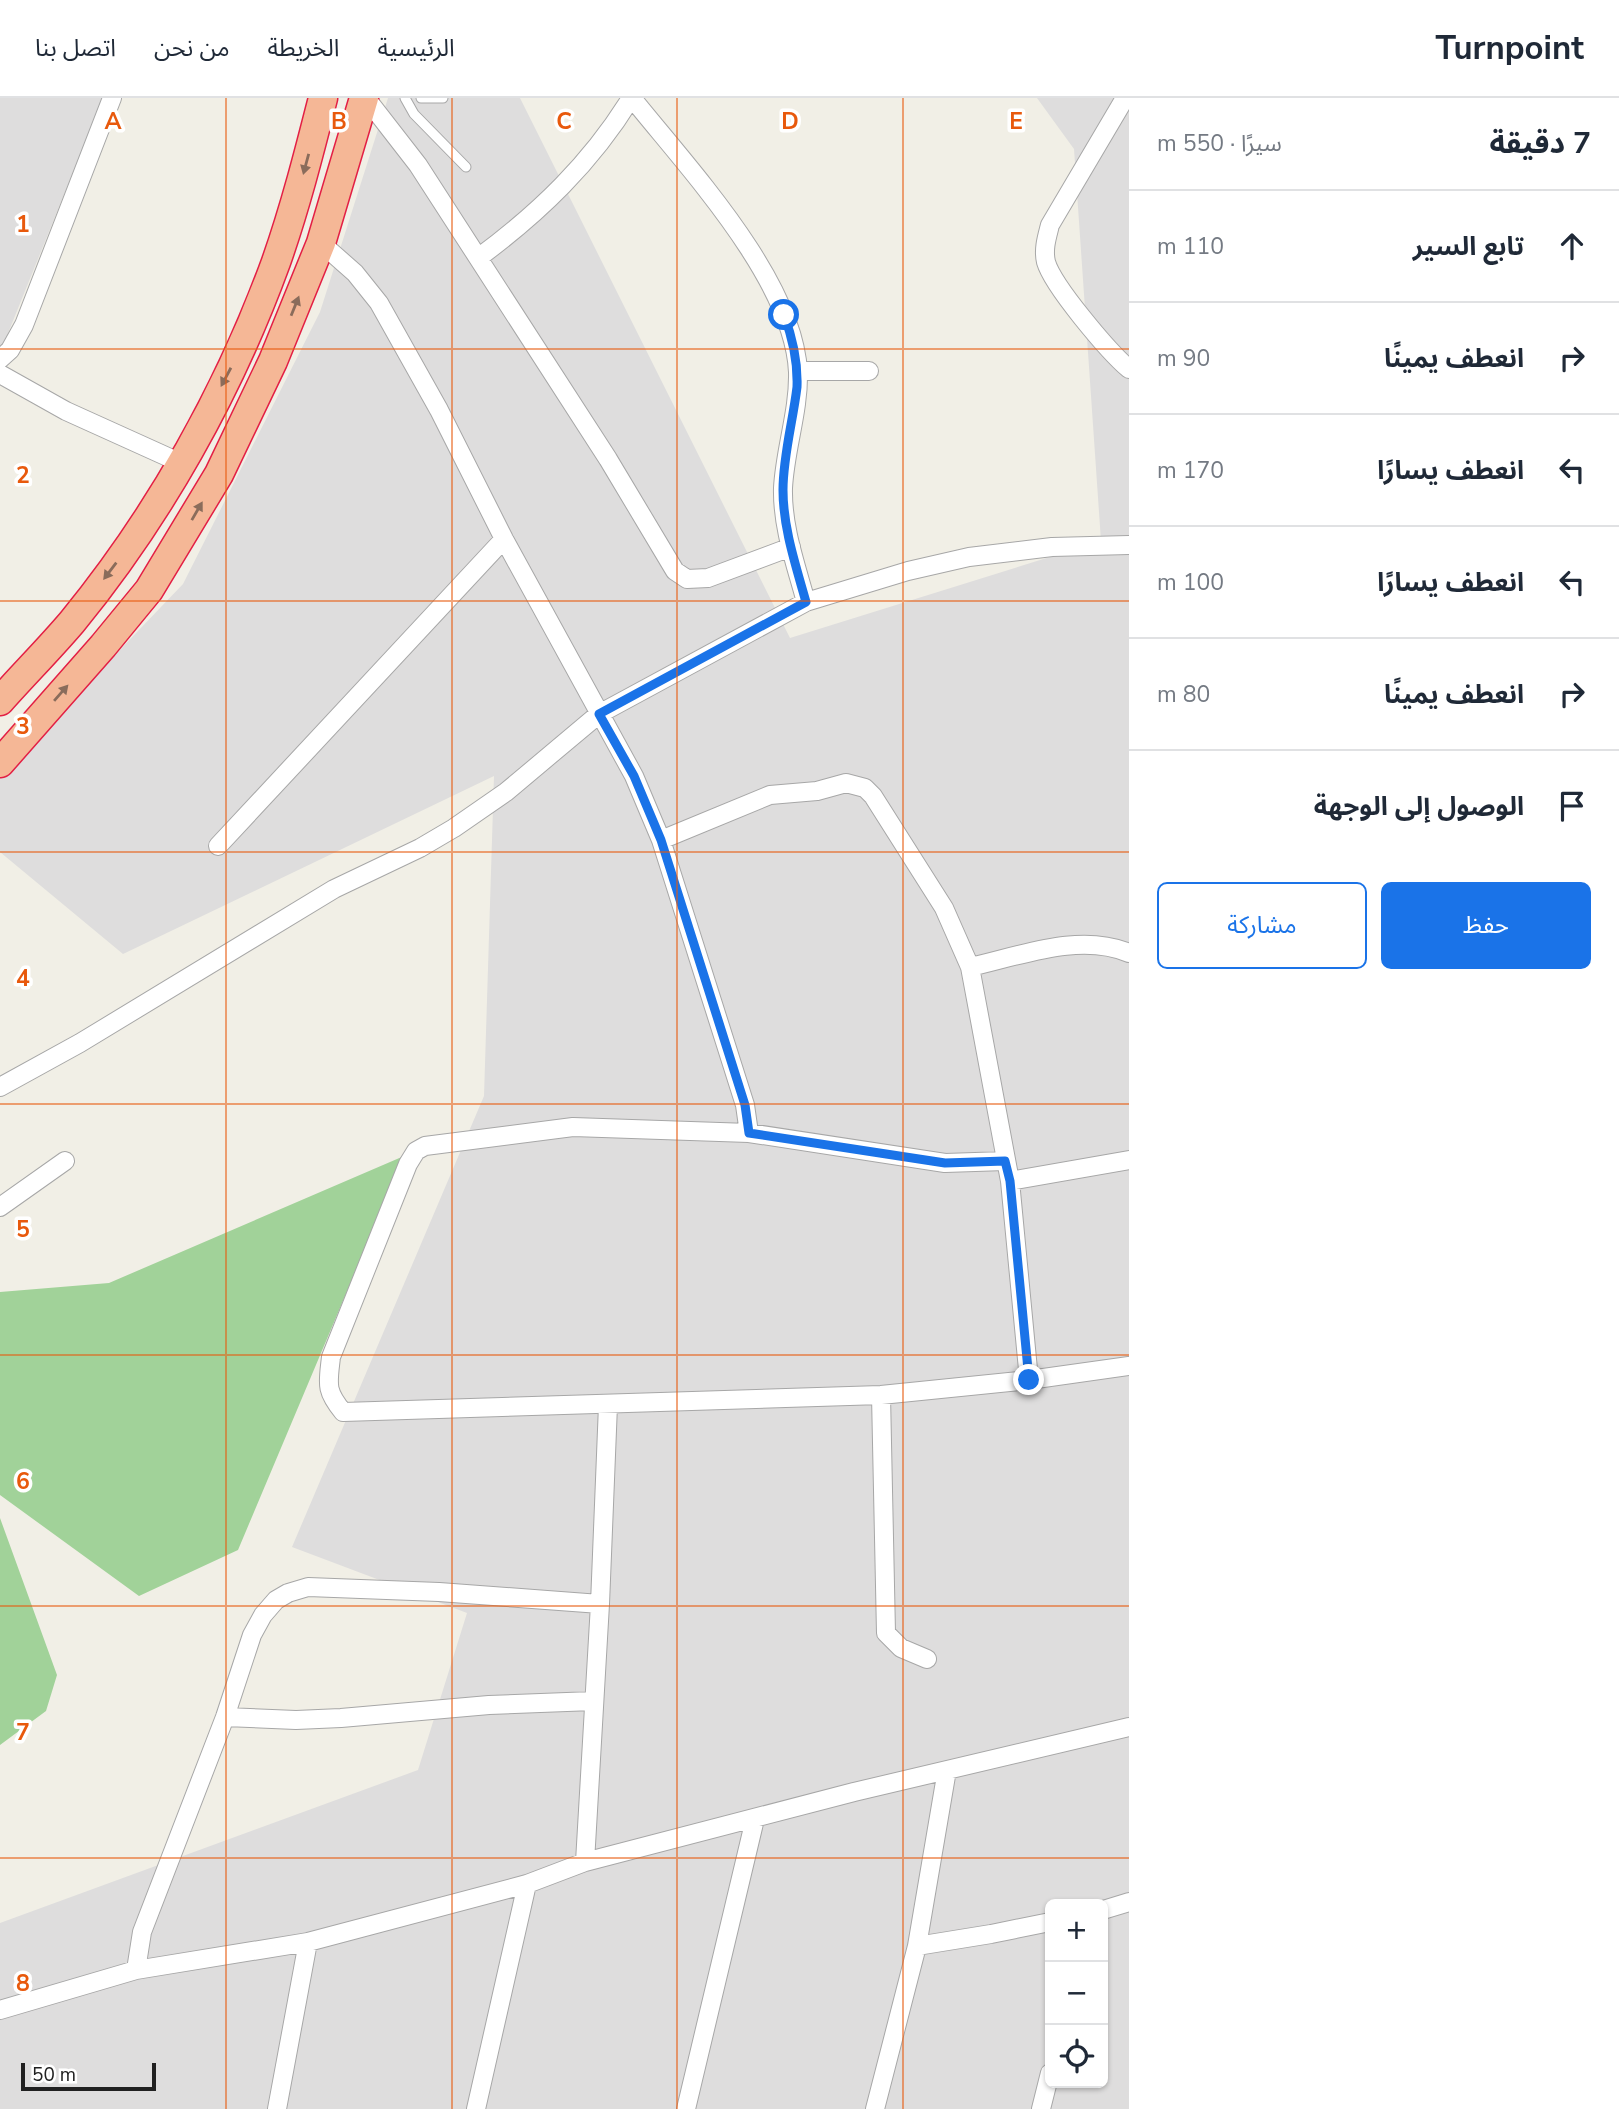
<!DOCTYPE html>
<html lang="ar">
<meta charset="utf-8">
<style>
body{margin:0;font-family:"Nunito Sans","Noto Sans Arabic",sans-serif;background:#f2f2f3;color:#1f2937;direction:rtl}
.controls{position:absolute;right:21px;bottom:21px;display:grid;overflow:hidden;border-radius:10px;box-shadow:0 2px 5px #0004}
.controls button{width:63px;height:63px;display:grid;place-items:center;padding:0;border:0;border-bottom:2px solid #e0e1e3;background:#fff;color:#1f2937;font:35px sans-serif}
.scale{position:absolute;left:21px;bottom:18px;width:135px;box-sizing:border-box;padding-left:7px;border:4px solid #202020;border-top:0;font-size:19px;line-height:24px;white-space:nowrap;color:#202020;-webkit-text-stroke:5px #fff;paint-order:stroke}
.stop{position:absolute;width:21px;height:21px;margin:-16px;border:5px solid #1a73e8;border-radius:50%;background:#fff}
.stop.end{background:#1a73e8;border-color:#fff;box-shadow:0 2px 7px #0008}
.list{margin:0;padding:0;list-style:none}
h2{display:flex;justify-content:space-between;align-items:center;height:91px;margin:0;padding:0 28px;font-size:30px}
h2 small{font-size:23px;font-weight:400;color:#747a83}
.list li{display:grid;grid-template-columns:46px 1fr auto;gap:21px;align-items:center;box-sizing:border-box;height:112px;padding:0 28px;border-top:2px solid #e0e1e3}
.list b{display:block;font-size:26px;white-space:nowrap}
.list em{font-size:23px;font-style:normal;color:#747a83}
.actions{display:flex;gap:14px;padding:21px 28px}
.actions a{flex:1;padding:16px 0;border:2px solid #1a73e8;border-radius:10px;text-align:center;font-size:24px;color:#1a73e8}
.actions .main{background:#1a73e8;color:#fff}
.icon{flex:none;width:38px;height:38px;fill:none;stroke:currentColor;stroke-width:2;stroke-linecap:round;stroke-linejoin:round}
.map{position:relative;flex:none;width:1129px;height:2011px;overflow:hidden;direction:ltr}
header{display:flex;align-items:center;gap:42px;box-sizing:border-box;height:98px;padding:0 35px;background:#fff;border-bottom:2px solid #e0e1e3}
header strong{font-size:33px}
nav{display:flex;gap:38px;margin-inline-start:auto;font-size:24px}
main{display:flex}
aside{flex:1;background:#fff}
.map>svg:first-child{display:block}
.residential{fill:#dedddd;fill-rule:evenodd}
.forest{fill:#a1d299}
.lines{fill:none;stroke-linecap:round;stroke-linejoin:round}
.service-casing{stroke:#a7a7a7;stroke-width:11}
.minor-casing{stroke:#a7a7a7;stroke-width:20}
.trunk-casing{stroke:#e31f44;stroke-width:31}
.service{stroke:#fff;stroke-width:9}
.minor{stroke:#fff;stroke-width:18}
.trunk{stroke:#f5b796;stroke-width:28}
.oneway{fill:#8a6c5b}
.route{stroke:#1a73e8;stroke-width:9}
.grid{fill:none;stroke:#e8590c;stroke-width:2;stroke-opacity:0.55}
.grid-label{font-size:23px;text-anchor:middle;font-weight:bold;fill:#e8590c;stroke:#fff;stroke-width:7;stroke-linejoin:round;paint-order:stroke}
</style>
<header>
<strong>Turnpoint</strong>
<nav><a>الرئيسية</a><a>الخريطة</a><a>من نحن</a><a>اتصل بنا</a></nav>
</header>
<main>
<aside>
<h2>7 دقيقة<small>سيرًا · 550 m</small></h2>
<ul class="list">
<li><svg class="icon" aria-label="ahead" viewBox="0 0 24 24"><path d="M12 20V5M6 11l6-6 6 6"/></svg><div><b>تابع السير</b></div><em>110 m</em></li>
<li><svg class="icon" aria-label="right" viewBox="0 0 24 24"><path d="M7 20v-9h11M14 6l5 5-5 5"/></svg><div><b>انعطف يمينًا</b></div><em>90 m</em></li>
<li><svg class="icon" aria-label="left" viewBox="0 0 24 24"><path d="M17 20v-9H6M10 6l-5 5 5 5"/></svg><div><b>انعطف يسارًا</b></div><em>170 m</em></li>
<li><svg class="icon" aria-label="left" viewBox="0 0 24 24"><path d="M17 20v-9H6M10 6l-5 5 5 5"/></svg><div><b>انعطف يسارًا</b></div><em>100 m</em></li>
<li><svg class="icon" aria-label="right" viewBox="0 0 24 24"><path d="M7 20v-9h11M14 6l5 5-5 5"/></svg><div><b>انعطف يمينًا</b></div><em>80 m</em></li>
<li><svg class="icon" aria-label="arrive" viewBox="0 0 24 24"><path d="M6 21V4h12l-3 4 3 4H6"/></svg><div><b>الوصول إلى الوجهة</b></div></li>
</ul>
<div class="actions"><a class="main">حفظ</a><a>مشاركة</a></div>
</aside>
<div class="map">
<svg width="1129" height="2011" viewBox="0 0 1129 2011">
<rect width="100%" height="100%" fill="#f1efe6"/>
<path class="residential" d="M0,0H103L0,255Z
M388,0H520L790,540L1101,443L1074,51L1037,0H1129V2011H0V1825L418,1672L467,1515L292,1449L484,998L494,678L123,856L0,754V677L183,486L320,214ZM1050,1806H1103V1985H1050Z"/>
<path class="forest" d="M404,1058L238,1452L139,1498L0,1397V1194L109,1185Z
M0,1420L57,1577L46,1613L0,1647Z"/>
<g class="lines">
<g class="service-casing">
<path id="service" d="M405,0L414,16L466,69
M421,0H443"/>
</g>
<g class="minor-casing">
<path id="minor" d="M366,0L418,67L608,361L675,473L687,481L708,480L791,449
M632,0C687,69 794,182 798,274C799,313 785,351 783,390C782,429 796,467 806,504
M1125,0L1050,127C1047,139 1043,151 1046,164C1053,188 1108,253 1129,271
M321,145L355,175L379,205L439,312L504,441L634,678L661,742L745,1007L749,1035
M478,160C539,115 591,65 631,0
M0,261L10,252L24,227L112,0
M798,273H869
M0,276L66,313L181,365
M661,742L770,697L817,693L846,685L865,690L873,698L944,810L970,869L1010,1083L1029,1282
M218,748L504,441
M970,869C1020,858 1080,834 1129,855
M0,989L80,945L334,791L420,750L454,730L506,694L599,616L806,504L908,473L969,459L1052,449L1129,447
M1005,1063L945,1065L749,1035L573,1029L425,1048L416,1053L408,1066L331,1259C328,1286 325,1292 343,1314L881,1297L1029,1282L1129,1268
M1010,1083L1129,1062
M0,1109L65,1063
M881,1297L886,1535L901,1550L927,1561
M225,1619L296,1622L341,1620L489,1607L593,1603
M585,1764L600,1506L608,1307
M1103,1812L1129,1804
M917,1848L991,1836L1050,1824
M136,1872L142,1834L225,1619L252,1537L263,1517L276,1502L288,1495L308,1489L439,1494L600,1506
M0,1912L136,1872L308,1844L527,1786L585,1764L854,1694L1129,1629
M277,2011L308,1844
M476,2011L527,1786
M686,2011L755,1721
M875,2011L917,1848L947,1672
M1041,2011L1050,1975"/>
</g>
<g class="trunk-casing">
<path id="trunk" d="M0,603C24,576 49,551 72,524C159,418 229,293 276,164C295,110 309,55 323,0
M0,665L103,548L149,492L219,376L273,263L321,145L364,0"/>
</g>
<use href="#service" class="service"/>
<use href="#minor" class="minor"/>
<use href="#trunk" class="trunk"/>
</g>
<defs><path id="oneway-solid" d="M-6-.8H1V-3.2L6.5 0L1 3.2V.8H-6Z" transform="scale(1.75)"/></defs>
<g class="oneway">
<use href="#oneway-solid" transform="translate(306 66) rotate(105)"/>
<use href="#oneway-solid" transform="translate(295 208) rotate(-68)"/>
<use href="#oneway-solid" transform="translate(226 279) rotate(118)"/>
<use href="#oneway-solid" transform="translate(197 413) rotate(-60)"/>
<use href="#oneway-solid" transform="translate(110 473) rotate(127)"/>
<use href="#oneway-solid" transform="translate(61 595) rotate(-49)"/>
</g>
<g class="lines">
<path class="route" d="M784,217C793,241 798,263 797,289C793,323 783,358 783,392C783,430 796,468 806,504L599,616L634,678L661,742L745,1007L749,1035L945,1065L1005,1063L1010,1083L1029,1282"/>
</g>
<path class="grid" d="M226,0V2011M452,0V2011M677,0V2011M903,0V2011M0,251H1129M0,503H1129M0,754H1129M0,1006H1129M0,1257H1129M0,1508H1129M0,1760H1129"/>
<g class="grid-label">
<text x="113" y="31">A</text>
<text x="339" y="31">B</text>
<text x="564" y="31">C</text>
<text x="790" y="31">D</text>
<text x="1016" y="31">E</text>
<text x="23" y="134">1</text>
<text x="23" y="385">2</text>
<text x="23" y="636">3</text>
<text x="23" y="888">4</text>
<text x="23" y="1139">5</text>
<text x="23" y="1391">6</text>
<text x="23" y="1642">7</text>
<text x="23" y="1893">8</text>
</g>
</svg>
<div class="controls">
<button>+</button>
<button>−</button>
<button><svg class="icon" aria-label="locate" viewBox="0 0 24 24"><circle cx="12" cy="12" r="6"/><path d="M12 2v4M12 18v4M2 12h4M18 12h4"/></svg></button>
</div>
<div class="scale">50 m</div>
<div class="stop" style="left:784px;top:217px"></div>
<div class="stop end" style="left:1029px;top:1282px"></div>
</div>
</main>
